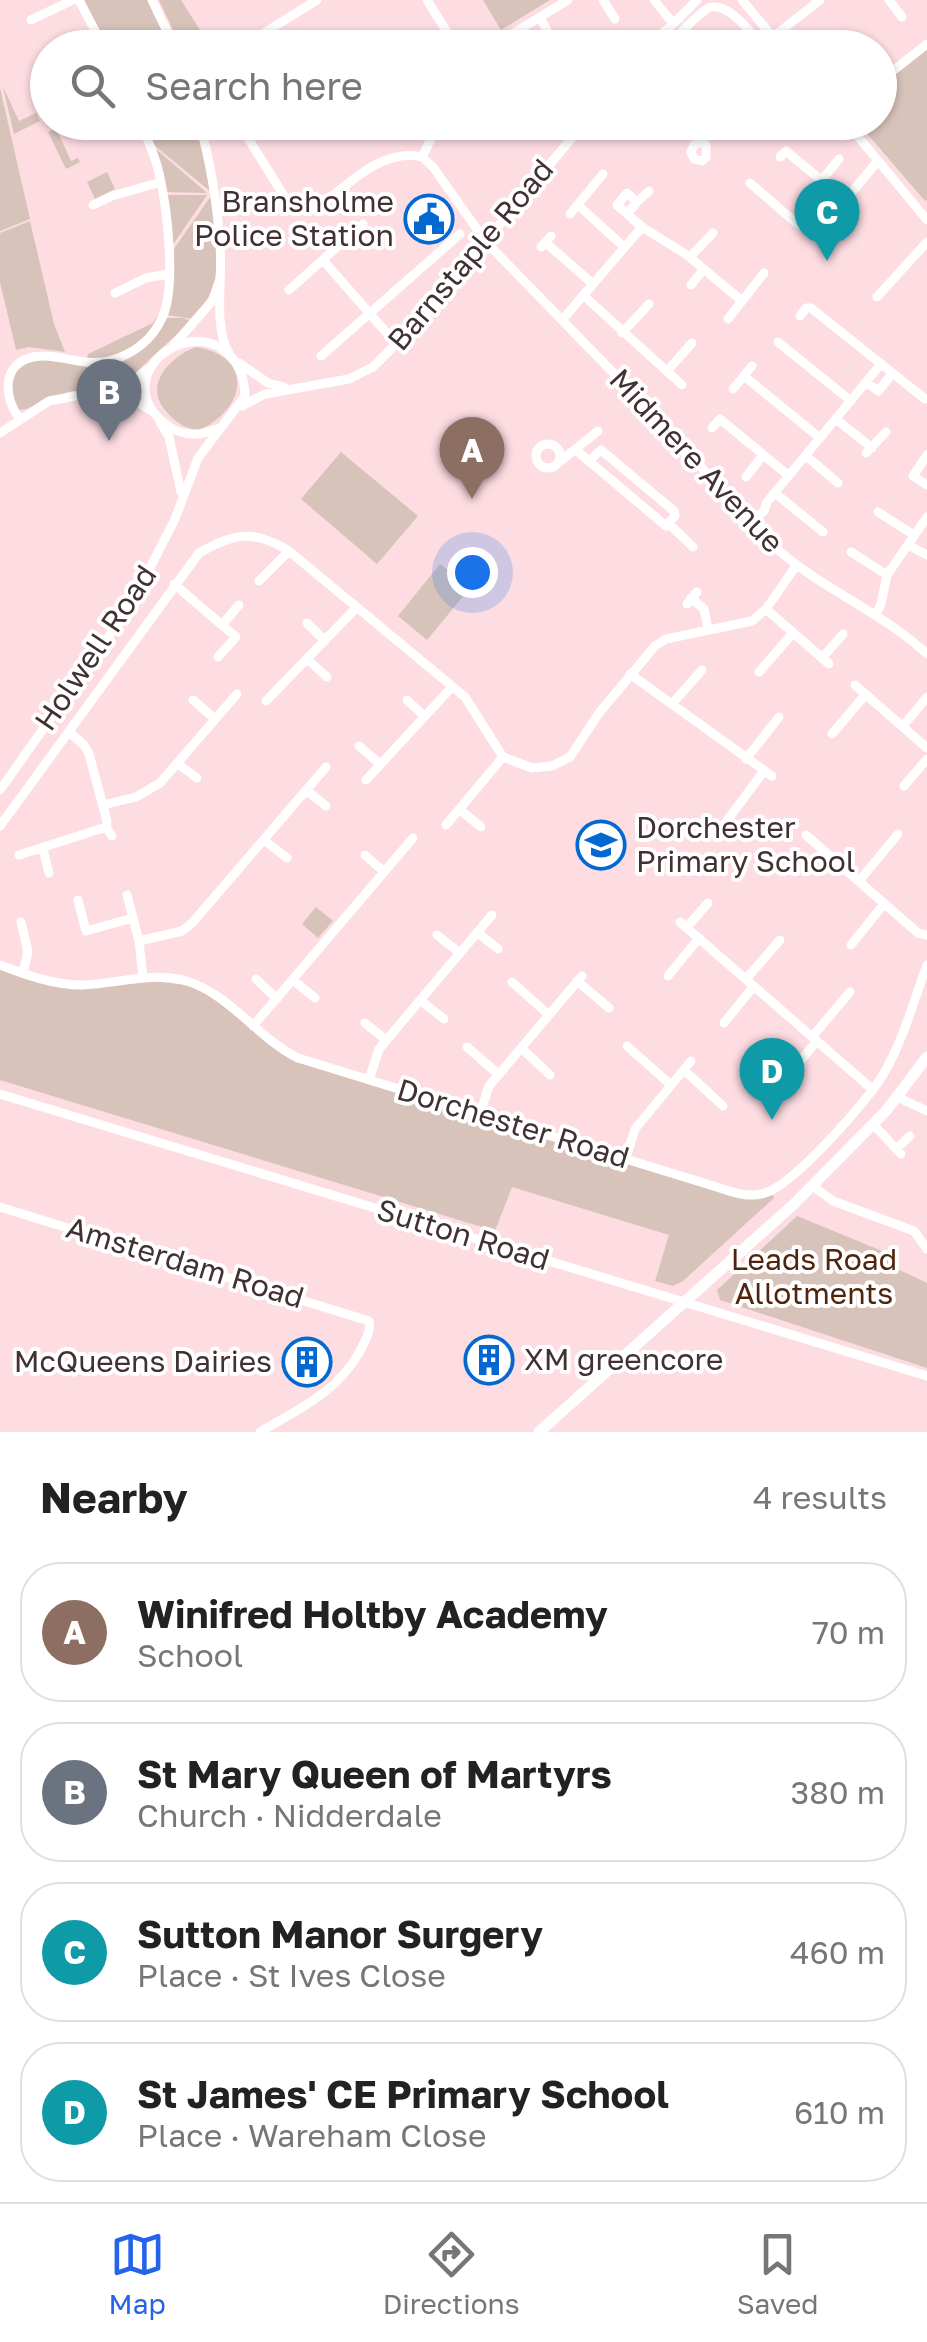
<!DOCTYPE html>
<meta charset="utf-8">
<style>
body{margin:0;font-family:"Golos Text",sans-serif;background:#f6f6f6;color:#222}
.you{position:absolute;left:472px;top:572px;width:35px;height:35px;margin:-25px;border:8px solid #fff;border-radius:50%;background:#1a73e8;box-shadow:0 0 0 15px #1a73e833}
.badge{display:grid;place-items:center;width:65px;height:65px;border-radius:50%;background:#2563eb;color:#fff;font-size:32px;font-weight:700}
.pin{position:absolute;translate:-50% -82px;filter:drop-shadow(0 2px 5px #0008)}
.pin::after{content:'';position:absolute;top:52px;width:35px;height:30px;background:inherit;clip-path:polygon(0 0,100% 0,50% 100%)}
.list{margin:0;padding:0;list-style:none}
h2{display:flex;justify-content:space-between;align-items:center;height:130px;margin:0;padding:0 40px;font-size:42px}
h2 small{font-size:32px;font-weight:400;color:#767676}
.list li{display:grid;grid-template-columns:65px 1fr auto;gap:30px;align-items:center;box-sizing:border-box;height:140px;margin:0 20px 20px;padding:0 20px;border:2px solid #e0e0e0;border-radius:40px}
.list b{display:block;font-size:38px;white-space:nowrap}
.list p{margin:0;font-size:32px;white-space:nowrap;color:#767676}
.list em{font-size:32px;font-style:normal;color:#767676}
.icon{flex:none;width:55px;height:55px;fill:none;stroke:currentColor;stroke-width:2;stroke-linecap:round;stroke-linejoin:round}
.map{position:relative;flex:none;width:927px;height:1432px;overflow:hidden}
.search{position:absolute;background:#fff;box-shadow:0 2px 8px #0004;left:30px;right:30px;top:30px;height:110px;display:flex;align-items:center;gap:25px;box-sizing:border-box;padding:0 35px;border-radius:55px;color:#767676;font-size:38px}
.sheet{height:770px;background:#fff}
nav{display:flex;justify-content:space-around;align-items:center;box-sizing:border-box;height:140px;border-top:2px solid #e0e0e0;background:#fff;font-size:28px;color:#767676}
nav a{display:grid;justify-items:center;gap:5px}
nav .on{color:#2563eb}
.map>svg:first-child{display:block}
.green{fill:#d7c3b9}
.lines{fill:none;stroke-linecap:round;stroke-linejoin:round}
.minor{stroke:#fff;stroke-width:9}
.major{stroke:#fff;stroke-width:11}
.labels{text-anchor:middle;stroke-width:8;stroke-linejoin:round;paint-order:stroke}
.poi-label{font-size:30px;fill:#413135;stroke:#fff;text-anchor:end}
.street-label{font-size:30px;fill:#413135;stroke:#fff}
.park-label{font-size:30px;fill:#4f250d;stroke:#fff}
</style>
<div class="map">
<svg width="927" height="1432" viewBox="0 0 927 1432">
<rect width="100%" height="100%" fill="#fddce2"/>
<path class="green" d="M84,0H148L171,47H107Z
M159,0H181L200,30L203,47H181Z
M483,0H550L501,30Z
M927,48V200L925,201L858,123L880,122V84Z
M3,87L19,121L36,113L40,121L14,134Z
M0,88L30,219L0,231Z
M143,123H197L211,192L154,145Z
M56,128L71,161L78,158L80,162L66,169L48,132Z
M156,149L207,193L166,192Z
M107,172L115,189L95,199L87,182Z
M166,195H207L170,249Z
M211,196C218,242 227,283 193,319L167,315L173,290L171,253Z
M30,221L54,324L65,352L29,347L16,350L0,282V233Z
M158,315C150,344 117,359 87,358L88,354L153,323Z
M165,318H183L191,321L124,383L68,392L26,409L19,410L11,401C11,387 11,374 23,365C38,354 96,361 117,362Z
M196,347C255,357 246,409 199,430C184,428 176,423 166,411C143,386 169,357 196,347Z
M341,452L418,516L377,564L301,499Z
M440,564L470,588L427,640L398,616Z
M316,907L333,921L318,938L302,924Z
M0,969L29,980L80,988L153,981L188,985L214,998L282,1054L762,1198L773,1195L774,1198L683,1281L673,1286L655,1281L669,1235L512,1187L495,1231L0,1080Z
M797,1216L892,1255L889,1265L927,1283V1368L720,1300L717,1290Z"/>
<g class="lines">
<path class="minor" d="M79,0L104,48
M152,0L175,48
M427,0L457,48
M603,0L615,19
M654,0L672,22
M742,0L782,48
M889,0L902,17
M540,18L557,48
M31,20L73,0
M664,31L670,37L677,36C687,27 697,15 708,8C728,0 752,34 764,48
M509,36L568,0
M773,37L820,0
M240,48L317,0
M649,48L697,0
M880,81L927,44
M199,122C211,163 217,203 220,245C223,276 213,328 229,353
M238,122L289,204L297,211L317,209C346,186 382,147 422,157L435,131L448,122
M685,122L706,145V157L702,161L694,159L691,152L694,145L701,142
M846,122L927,220
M639,132L647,122
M694,134L708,122
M422,157L433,167L486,242L630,390L775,547C821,589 881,611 927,654
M780,157L786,151L845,200
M821,181L839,159
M750,183L795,222L816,235L877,162
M637,202L649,191
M93,205L112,196L161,182
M578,205L624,247
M570,214L603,174
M627,214L637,202L627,193L617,205L642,227
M546,243L593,284
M541,247L551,236
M690,257L713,233
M323,260L398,346
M691,285L704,269
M289,290L363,224
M115,293L146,278L168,274
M583,295L682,385
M877,297L927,242
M800,316L806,308H811L925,399
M563,319L642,227L687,255L742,301
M728,319L764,273
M622,333L649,304
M778,342L851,401
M173,346L213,300L219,282
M321,356L460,234
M239,363L268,383L284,387
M667,371L692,343
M744,376L820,438
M866,382L878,391L893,373
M733,389L752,366
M111,391L127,396L150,410
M242,406L265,394L349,379L373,367L422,318L585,122
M19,418C4,397 1,364 33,357C59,352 84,368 110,361C133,354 152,340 162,318C177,287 167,207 159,173C155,155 147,139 140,122
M836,419L872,448
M160,422L169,437L181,492
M712,428L720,419L789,476
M0,433L49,401L128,386L148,369
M536 456a12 12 0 1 1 24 0a12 12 0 1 1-24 0Z
M576,450L589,461L601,450L674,511L675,516L666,526L589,461
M866,453L886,432
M927,455L913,476L927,485
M806,456L838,483
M558,463L598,431
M746,477L763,455
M775,493L823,532
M878,512L914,535
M750,523L764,511L767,502L881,364
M669,524L693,547
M908,545L927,555
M851,552L887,575
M259,581L289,551
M174,584L236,637L218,657
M691,598L704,609L708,629
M687,604L697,592
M766,609L829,664
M876,614L881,604L887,575L927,517
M307,623L325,641
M222,625L239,605
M822,658L843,634
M308,660L327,677
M759,672L793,633
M630,674L772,776
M855,685L927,748
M193,700L215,719
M407,700L424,716
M266,701L357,607
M672,704L702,670
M903,726L927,697
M69,732L84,745L89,754L107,821L106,827L112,836
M832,734L865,695
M359,746L380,764
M746,759L779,717
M177,763L197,778
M366,780L451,688
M904,786L927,759
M0,790L131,605L175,519L198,458L245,396C244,375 239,361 222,349C195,329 147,351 145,386C144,412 172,436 197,434C204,434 213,430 220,428
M306,790L326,806
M103,805L136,797L160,783L237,694
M459,809L481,827
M446,825L503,757
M0,826L199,553C234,533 253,529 289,551L465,697L503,757L532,768L552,766L570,757L599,713L655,646L666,639L752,621L766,609L796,566
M723,826L764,771
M806,835L918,933L927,935
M264,840L287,858
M43,849L49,873
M19,855L106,827
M365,855L384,872
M859,881L898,834
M127,895L139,941L143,977
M78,900L86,931L133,918
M21,922L28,952L23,973
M680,922L872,1089
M687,927L708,903
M477,932L498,949
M437,935L460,953
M139,941L182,931L193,922L326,767
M851,945L884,904
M0,965C27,975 53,985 82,985C116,984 149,972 183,980C229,992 257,1038 298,1058L720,1188C734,1193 750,1198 765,1193C793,1185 869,1100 884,1073C903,1041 914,1000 927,965
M668,976L699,938
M256,979L277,999
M746,979L780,940
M293,980L315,998
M577,981L609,1008
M512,982L549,1015
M420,1000L444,1019
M365,1023L386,1040
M724,1023L754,986
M253,1026L413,838
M812,1037L850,992
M627,1046L671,1085
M467,1047L498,1074
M521,1048L550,1075
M684,1070L723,1106
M369,1080L379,1049L492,915
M780,1085L817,1041
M0,1094L927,1376
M897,1097L927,1111
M480,1114L489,1086L582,976
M873,1124L901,1154
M896,1149L910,1136
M626,1158L635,1129L691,1061
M813,1186L833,1201L914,1231L927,1249
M0,1207L369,1321C371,1333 365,1340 360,1351C339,1391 297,1410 260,1432"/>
<path class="major" d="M539,1432L794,1204L886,1111L927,1057"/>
</g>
<defs>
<g id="civic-ring" transform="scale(2.5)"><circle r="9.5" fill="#fff" stroke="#0368d1" stroke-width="1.5"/><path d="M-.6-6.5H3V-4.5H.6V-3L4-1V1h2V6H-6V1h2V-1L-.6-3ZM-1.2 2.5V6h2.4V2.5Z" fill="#0368d1"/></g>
<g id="school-ring" transform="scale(2.5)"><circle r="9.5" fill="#fff" stroke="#0368d1" stroke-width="1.5"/><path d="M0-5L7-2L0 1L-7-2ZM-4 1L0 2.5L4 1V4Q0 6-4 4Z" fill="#0368d1"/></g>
<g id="building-ring" transform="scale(2.5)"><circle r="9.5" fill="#fff" stroke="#0368d1" stroke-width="1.5"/><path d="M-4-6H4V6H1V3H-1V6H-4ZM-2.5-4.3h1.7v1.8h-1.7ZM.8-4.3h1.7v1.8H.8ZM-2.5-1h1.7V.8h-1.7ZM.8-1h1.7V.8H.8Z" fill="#0368d1"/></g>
</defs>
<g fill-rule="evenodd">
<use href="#civic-ring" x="429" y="219"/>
<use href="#school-ring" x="601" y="845"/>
<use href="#building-ring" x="489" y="1360"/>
<use href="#building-ring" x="307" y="1362"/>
</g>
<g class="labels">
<g class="poi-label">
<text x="394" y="212">Bransholme<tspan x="394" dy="34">Police Station</tspan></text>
<text x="636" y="838" text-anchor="start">Dorchester<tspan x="636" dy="34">Primary School</tspan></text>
<text x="524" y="1370" text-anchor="start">XM greencore</text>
<text x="272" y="1372">McQueens Dairies</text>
</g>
<g class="street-label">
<text transform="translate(471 255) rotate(-50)" y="10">Barnstaple Road</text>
<text transform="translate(696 461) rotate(47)" y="10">Midmere Avenue</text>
<text transform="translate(96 648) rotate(-56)" y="10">Holwell Road</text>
<text transform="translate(513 1124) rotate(17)" y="10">Dorchester Road</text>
<text transform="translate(463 1235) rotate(17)" y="10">Sutton Road</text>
<text transform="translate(185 1263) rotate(17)" y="10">Amsterdam Road</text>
</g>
<g class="park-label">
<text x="814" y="1270">Leads Road<tspan x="814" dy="34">Allotments</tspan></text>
</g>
</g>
</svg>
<div class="you"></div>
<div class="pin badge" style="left:472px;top:499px;background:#8d6e63">A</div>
<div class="pin badge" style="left:109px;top:441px;background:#6b7280">B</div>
<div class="pin badge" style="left:827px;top:261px;background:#0f9aa8">C</div>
<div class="pin badge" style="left:772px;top:1120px;background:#0f9aa8">D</div>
<div class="search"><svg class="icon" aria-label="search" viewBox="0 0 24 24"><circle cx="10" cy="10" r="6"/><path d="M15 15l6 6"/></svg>Search here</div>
</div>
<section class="sheet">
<h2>Nearby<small>4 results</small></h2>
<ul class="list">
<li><span class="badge" style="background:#8d6e63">A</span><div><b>Winifred Holtby Academy</b><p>School</p></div><em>70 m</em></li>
<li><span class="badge" style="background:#6b7280">B</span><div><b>St Mary Queen of Martyrs</b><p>Church · Nidderdale</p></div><em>380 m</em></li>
<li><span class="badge" style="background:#0f9aa8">C</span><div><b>Sutton Manor Surgery</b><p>Place · St Ives Close</p></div><em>460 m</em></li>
<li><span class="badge" style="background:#0f9aa8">D</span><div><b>St James' CE Primary School</b><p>Place · Wareham Close</p></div><em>610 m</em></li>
</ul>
</section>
<nav>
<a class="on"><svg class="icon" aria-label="map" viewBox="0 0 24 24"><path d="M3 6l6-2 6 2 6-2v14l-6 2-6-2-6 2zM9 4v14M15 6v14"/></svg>Map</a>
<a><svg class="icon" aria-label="directions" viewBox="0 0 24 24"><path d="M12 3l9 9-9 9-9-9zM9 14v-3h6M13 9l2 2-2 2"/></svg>Directions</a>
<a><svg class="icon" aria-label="saved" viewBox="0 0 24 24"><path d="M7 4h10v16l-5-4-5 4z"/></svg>Saved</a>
</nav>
